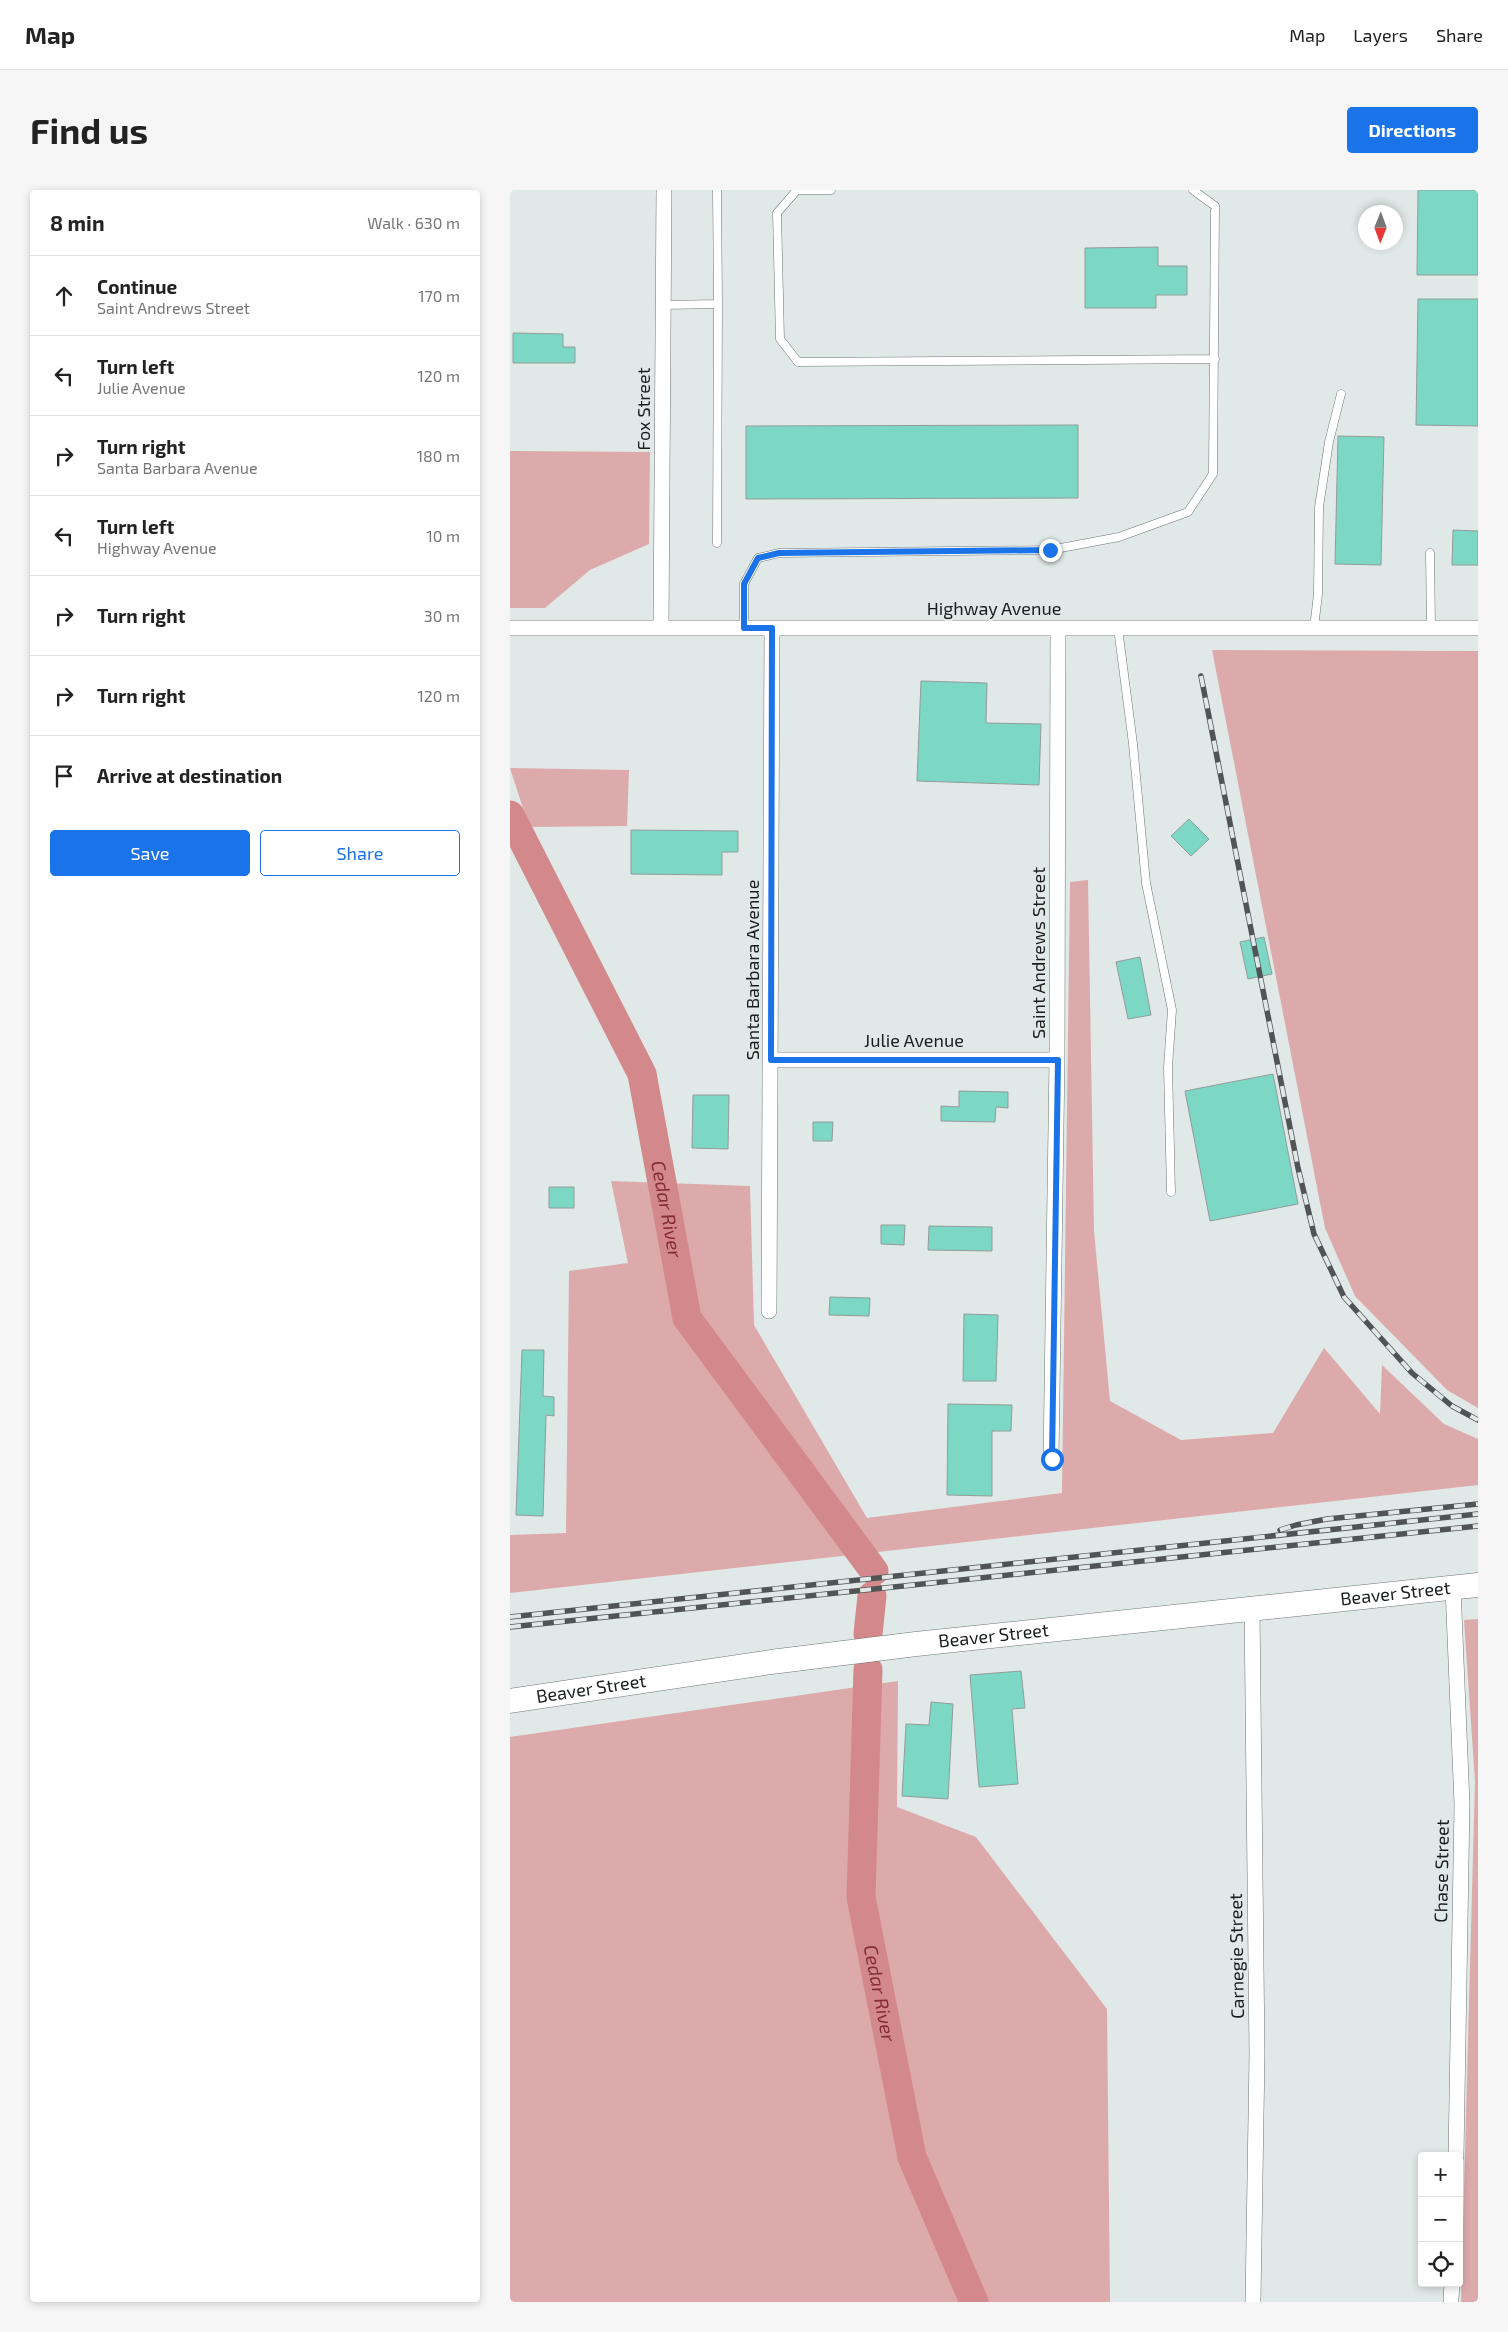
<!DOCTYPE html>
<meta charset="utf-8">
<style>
body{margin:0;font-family:"Exo 2",sans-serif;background:#f6f6f6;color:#222}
.controls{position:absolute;right:15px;bottom:15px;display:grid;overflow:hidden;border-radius:5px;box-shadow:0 2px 8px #0003}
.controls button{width:45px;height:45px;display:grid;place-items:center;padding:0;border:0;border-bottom:1px solid #e0e0e0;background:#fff;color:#222;font:25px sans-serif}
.compass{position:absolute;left:848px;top:15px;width:45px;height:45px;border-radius:50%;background:#fff;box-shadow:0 2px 8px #0003;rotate:181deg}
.stop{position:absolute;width:15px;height:15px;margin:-11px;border:4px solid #1a73e8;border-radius:50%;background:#fff}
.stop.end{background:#1a73e8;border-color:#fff;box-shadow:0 1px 5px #0008}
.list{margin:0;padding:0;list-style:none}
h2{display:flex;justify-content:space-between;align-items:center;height:65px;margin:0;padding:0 20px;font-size:21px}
h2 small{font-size:16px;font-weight:400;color:#767676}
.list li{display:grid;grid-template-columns:32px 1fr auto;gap:15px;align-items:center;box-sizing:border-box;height:80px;padding:0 20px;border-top:1px solid #e0e0e0}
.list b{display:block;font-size:19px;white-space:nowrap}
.list p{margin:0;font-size:16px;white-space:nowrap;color:#767676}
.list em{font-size:16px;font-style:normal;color:#767676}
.actions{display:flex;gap:10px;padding:15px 20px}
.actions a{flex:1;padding:11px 0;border:1px solid #1a73e8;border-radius:5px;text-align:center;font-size:18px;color:#1a73e8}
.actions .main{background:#1a73e8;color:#fff}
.icon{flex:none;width:28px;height:28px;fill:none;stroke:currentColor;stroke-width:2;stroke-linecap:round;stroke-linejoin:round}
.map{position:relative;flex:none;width:968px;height:2112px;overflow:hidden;border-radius:5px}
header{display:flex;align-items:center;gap:30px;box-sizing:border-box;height:70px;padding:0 25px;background:#fff;border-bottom:1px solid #e0e0e0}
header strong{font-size:24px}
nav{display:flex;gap:28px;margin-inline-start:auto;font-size:18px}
.intro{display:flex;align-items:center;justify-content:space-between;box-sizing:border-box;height:120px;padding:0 30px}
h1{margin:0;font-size:35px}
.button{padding:12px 22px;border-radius:5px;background:#1a73e8;color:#fff;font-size:18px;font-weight:700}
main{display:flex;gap:30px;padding:0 30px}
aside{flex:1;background:#fff;border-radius:5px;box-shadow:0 2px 8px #0003}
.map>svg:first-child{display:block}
.green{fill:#ddaaab}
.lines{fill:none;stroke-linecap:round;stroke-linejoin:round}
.river{stroke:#d3898c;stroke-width:29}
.building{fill:#7cd7c5;stroke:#939c9a}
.service-casing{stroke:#6e7674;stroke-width:9}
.minor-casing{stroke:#6e7674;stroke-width:16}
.primary-casing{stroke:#6e7674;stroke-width:25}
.service{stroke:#fff;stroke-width:8}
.minor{stroke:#fff;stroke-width:15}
.primary{stroke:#fff;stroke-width:24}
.rail-casing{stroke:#505454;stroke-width:5.5}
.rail{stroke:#e0e9e7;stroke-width:4;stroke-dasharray:11;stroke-linecap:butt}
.route{stroke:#1a73e8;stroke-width:6}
.labels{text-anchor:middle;stroke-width:4.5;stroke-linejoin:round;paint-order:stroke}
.street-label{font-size:18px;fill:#1a1d1d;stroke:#e0e9e7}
.water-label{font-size:19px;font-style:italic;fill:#842b36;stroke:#e0e9e7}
</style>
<header>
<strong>Map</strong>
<nav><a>Map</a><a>Layers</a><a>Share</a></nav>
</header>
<div class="intro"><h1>Find us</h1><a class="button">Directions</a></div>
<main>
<aside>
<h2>8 min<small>Walk · 630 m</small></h2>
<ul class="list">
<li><svg class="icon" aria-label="ahead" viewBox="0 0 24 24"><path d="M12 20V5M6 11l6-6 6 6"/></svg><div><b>Continue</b><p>Saint Andrews Street</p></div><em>170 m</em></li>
<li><svg class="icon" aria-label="left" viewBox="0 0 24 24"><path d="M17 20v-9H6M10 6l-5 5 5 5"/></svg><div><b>Turn left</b><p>Julie Avenue</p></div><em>120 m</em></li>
<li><svg class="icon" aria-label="right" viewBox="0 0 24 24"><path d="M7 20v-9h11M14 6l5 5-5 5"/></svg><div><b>Turn right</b><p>Santa Barbara Avenue</p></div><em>180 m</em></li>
<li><svg class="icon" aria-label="left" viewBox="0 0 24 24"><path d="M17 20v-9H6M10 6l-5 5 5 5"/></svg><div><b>Turn left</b><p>Highway Avenue</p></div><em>10 m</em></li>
<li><svg class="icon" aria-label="right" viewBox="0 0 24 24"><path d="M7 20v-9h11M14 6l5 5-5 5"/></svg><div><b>Turn right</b></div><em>30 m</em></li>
<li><svg class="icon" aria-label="right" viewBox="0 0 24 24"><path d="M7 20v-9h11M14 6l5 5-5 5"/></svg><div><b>Turn right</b></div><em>120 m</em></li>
<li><svg class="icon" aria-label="arrive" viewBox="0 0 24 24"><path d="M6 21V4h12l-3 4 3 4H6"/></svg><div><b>Arrive at destination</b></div></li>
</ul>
<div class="actions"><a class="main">Save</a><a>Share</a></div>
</aside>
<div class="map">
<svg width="968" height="2112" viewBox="0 0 968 2112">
<rect width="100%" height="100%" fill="#e0e9e7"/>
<path class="green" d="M0,261L140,262L139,354L80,380L35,418H0Z
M702,460L968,461V1218L937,1200L845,1106L815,1038Z
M0,578L119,580L117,636L19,637Z
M578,690L584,1041L600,1211L671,1250L763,1243L814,1158L870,1224L872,1175L934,1234L968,1249V1295L0,1403V1345L56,1343L59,1081L118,1073L101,991L240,996L244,1135L357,1328L552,1303L560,692Z
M968,1429V2112H951L965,1591L954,1430Z
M388,1491L387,1617L466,1647L597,1819L600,2112H0V1547Z"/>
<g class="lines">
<g class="river">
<path id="s1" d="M0,625L132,884L177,1128L364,1381"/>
<path d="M358,1444L362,1406"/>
<path id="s2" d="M358,1480L351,1707L402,1967L464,2112"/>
</g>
</g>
<path class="building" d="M908,0H968V85H907Z
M648,57V76H677V105H646V118H575V58Z
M908,109H968V236L906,235Z
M3,143L53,144V157H65V173H3Z
M568,235V308L236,309V236Z
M828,246L874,247L871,375L825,374Z
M943,340L968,341V375H942Z
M411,491L477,493L476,533L531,534L529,595L407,591Z
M679,629L699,649L681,666L661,646Z
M121,640L228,641V662H212V685L121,684Z
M754,747L762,784L738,789L730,752Z
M630,767L641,825L618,829L606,772Z
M763,884L788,1014L700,1031L675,901Z
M449,901L498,902V918L486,917L485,932L431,931V916L449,917Z
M183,905H219L218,959L182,958Z
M303,932H323L322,951H303Z
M39,997H64V1018H39Z
M371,1035H395L394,1055L371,1054Z
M419,1036L482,1037V1061L418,1060Z
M320,1107L360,1108L359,1126L319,1125Z
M454,1124L488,1125L486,1191H453Z
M12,1160H34L33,1206L44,1207V1226L36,1225L33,1326L6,1325Z
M438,1214L502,1215L501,1241H482V1306L437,1305Z
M511,1481L515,1518L502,1519L508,1594L469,1597L460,1485Z
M421,1512L443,1514L438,1609L392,1606L396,1534L419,1535Z"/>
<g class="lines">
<g class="service-casing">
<path id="service" d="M207,0L208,114
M321,0H287L267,23L270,149L288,172L705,169
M153,115L208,114L207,353
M920,363L921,438
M234,438V394L248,368L269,363L540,360L609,347L678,322L703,284L705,16L683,0
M608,438L623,554L636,693L662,820L658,877L661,1002
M804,438L808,404L809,317L819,252L831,204"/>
</g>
<g class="minor-casing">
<path id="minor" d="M0,438H968
M151,438L154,0
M261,870H547
M259,1121L262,438
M541,1269L547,870L548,438
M943,1398L952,1614L946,1966
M742,1419L747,1864L743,2112
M941,2109L942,2093"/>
</g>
<g class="primary-casing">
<g id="primary">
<path id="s3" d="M0,1511L261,1472L406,1454L968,1395"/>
</g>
</g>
<use href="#service" class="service"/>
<use href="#minor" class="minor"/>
<use href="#primary" class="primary"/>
<g class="rail-casing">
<path id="rail" d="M691,486L788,978L804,1044L834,1107L902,1183L942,1216L968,1230
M770,1340L786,1335L817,1329L968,1314
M0,1427L968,1324
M0,1437L968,1336"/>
</g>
<use href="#rail" class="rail"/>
</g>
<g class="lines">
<path class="route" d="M540,360L269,363L248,368L234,394V438H262L261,870H548L542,1269"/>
</g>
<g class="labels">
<g class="street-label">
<text transform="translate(134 219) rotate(-90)" y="6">Fox Street</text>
<text x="484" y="425">Highway Avenue</text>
<text transform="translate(529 763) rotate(-90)" y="6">Saint Andrews Street</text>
<text transform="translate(243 780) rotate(-90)" y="6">Santa Barbara Avenue</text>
<text x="404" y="857">Julie Avenue</text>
<text dy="6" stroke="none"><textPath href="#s3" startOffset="892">Beaver Street</textPath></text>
<text dy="6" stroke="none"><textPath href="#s3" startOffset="488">Beaver Street</textPath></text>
<text dy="6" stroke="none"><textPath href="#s3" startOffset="82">Beaver Street</textPath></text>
<text transform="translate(932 1681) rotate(-89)" y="6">Chase Street</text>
<text transform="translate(727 1766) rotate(-91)" y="6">Carnegie Street</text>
</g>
<g class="water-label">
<text dy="7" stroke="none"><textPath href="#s1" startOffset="428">Cedar River</textPath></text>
<text dy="7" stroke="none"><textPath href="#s2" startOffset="325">Cedar River</textPath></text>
</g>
</g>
</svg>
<div class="controls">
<button>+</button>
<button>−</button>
<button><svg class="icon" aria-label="locate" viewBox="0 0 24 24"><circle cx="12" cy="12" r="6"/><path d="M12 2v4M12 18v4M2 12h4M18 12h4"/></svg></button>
</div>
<svg class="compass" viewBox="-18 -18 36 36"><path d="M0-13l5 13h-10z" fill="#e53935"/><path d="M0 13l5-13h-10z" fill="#767676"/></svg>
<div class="stop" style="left:542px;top:1269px"></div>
<div class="stop end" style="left:540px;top:360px"></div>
</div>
</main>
